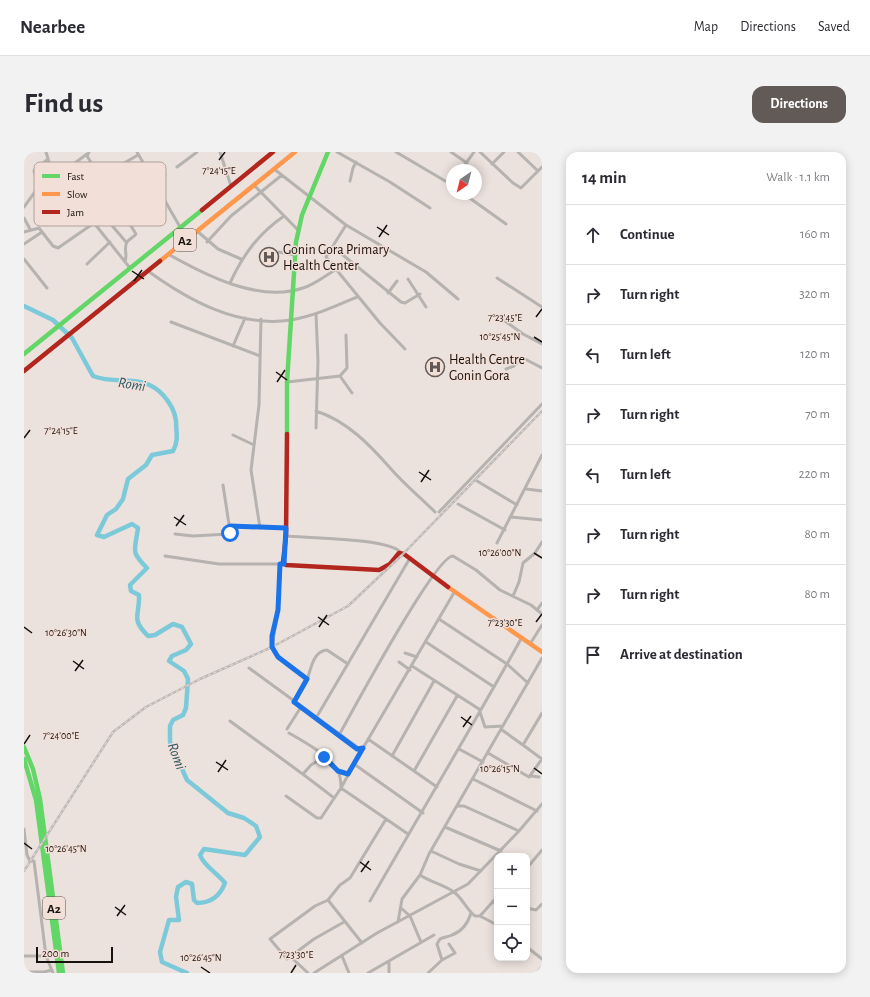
<!DOCTYPE html>
<meta charset="utf-8">
<style>
body{margin:0;font-family:"Alegreya Sans",sans-serif;background:#f2f2f3;color:#2b2b33}
.controls{position:absolute;right:12px;bottom:12px;display:grid;overflow:hidden;border-radius:8px;box-shadow:0 2px 10px #0003}
.controls button{width:36px;height:36px;display:grid;place-items:center;padding:0;border:0;border-bottom:1px solid #e1e1e2;background:#fff;color:#2b2b33;font:20px sans-serif}
.compass{position:absolute;left:422px;top:12px;width:36px;height:36px;border-radius:50%;background:#fff;box-shadow:0 2px 10px #0003;rotate:215deg}
.scale{position:absolute;left:12px;bottom:10px;width:77px;box-sizing:border-box;padding-left:4px;border:2px solid #17110e;border-top:0;font-size:11px;line-height:14px;white-space:nowrap;color:#17110e;-webkit-text-stroke:3px #f2dfd7;paint-order:stroke}
.stop{position:absolute;width:12px;height:12px;margin:-9px;border:3px solid #1a73e8;border-radius:50%;background:#fff}
.stop.end{background:#1a73e8;border-color:#fff;box-shadow:0 1px 4px #0008}
.list{margin:0;padding:0;list-style:none}
h2{display:flex;justify-content:space-between;align-items:center;height:52px;margin:0;padding:0 16px;font-size:17px}
h2 small{font-size:13px;font-weight:400;color:#7c7c81}
.list li{display:grid;grid-template-columns:26px 1fr auto;gap:12px;align-items:center;box-sizing:border-box;height:60px;padding:0 16px;border-top:1px solid #e1e1e2}
.list b{display:block;font-size:15px;white-space:nowrap}
.list em{font-size:13px;font-style:normal;color:#7c7c81}
.icon{flex:none;width:22px;height:22px;fill:none;stroke:currentColor;stroke-width:2;stroke-linecap:round;stroke-linejoin:round}
.map{position:relative;flex:none;width:518px;height:821px;overflow:hidden;border-radius:12px}
header{display:flex;align-items:center;gap:24px;box-sizing:border-box;height:56px;padding:0 20px;background:#fff;border-bottom:1px solid #e1e1e2}
header strong{font-size:19px}
nav{display:flex;gap:22px;margin-inline-start:auto;font-size:14px}
.intro{display:flex;align-items:center;justify-content:space-between;box-sizing:border-box;height:96px;padding:0 24px}
h1{margin:0;font-size:28px}
.button{padding:10px 18px;border-radius:12px;background:#625a56;color:#fff;font-size:14px;font-weight:700}
main{display:flex;gap:24px;padding:0 24px}
aside{flex:1;background:#fff;border-radius:12px;box-shadow:0 2px 10px #0003}
.map>svg:first-child{display:block}
.lines{fill:none;stroke-linecap:round;stroke-linejoin:round}
.river{stroke:#7cc9da;stroke-width:4.5}
.street{stroke:#b5b2b0;stroke-width:3}
.fast{stroke:#63d668;stroke-width:4.5}
.slow{stroke:#ff974d;stroke-width:4.5}
.jam{stroke:#b3261e;stroke-width:4.5}
.rail-casing{stroke:#bcb9b8;stroke-width:2.5}
.rail{stroke:#f2dfd7;stroke-width:1;stroke-dasharray:3;stroke-linecap:butt}
.route{stroke:#1a73e8;stroke-width:5}
.ticks{fill:none;stroke:#17110e;stroke-width:1.5}
.labels{text-anchor:middle;stroke-width:3;stroke-linejoin:round;paint-order:stroke}
.shield{fill:#f2dfd7;stroke:#594f4a;stroke-width:1}
.shield-label{font-size:13px;font-weight:bold;fill:#17110e}
.poi-label{font-size:14px;fill:#17110e;stroke:#f2dfd7;text-anchor:start}
.water-label{font-size:15px;font-style:italic;fill:#295965;stroke:#f2dfd7}
.key{fill:#f2dfd7;stroke:#b0a19b;stroke-width:1}
.key-label{font-size:11px;fill:#17110e}
.ticks-label{font-size:10px;text-anchor:middle;fill:#17110e;stroke:#f2dfd7;stroke-width:3;stroke-linejoin:round;paint-order:stroke}
</style>
<header>
<strong>Nearbee</strong>
<nav><a>Map</a><a>Directions</a><a>Saved</a></nav>
</header>
<div class="intro"><h1>Find us</h1><a class="button">Directions</a></div>
<main>
<div class="map">
<svg width="518" height="821" viewBox="0 0 518 821">
<rect width="100%" height="100%" fill="#ece2dd"/>
<g class="lines">
<path class="river" d="M0,154L29,168L48,186L69,224C95,234 119,220 140,244C146,251 151,260 152,269C152,279 155,289 149,299L128,303L122,313L104,327L99,347L92,357L83,363L73,383L80,385L108,372L114,376C111,399 106,399 123,416L106,433L107,439L115,443C116,464 106,466 124,484L131,483L149,472L158,475L167,492L162,498L148,504L145,509L160,519L164,527L162,556L159,563L149,568L146,574V590L163,628L204,661L220,666L232,674L236,685L221,703L180,697L176,703C180,714 193,721 201,731C196,744 187,751 173,751L170,748L168,732L162,730L154,735L152,745L155,768H145L136,800L138,810L163,821"/>
<path class="street" d="M22,0L26,13L49,41L70,71L106,116
M65,0L63,4L112,82C110,85 105,87 103,90C99,96 104,103 101,109
M113,0L156,75
M196,0L207,34
M313,0L366,30L406,56
M372,0L428,33
M427,0L443,11
M456,0L489,31L497,36L518,15
M494,0L514,19
M468,12L480,0
M153,15L173,0
M44,16L63,2
M250,17L322,73L402,120L434,147
M437,18L450,0
M76,25L114,3
M326,29L329,16L332,10
M133,33L141,23L136,14
M230,33L273,77
M13,37L35,68
M440,42L482,72
M0,55L13,37L14,31L10,19L24,7
M79,63L102,90
M0,66L6,77
M69,70L93,52
M322,73L302,105L356,171L381,197
M173,79L194,97L217,107
M0,80L15,76L29,94L34,96L70,71
M183,90L207,64L258,23
M0,92L18,80
M309,95L377,150L381,151L396,142
M255,100L271,103
M144,102C181,123 235,151 279,136C290,133 301,124 311,118
M0,107L23,136
M63,112L86,90
M124,119C164,148 214,176 267,168C290,164 312,154 333,145
M473,126L518,155
M384,127L402,155
M206,131C219,103 234,82 260,64
M364,141L373,129
M474,164L499,182L518,192
M147,170L236,204
M209,194L221,166
M482,217L490,214L499,206L518,216
M316,224L328,241
M263,230L316,224L323,216L322,183
M292,259C323,269 346,293 367,317C380,332 397,346 411,360
M292,276L294,209L292,162
M209,283L230,293
M453,329L493,353
M502,337L518,339
M434,352L481,378
M415,360L518,252
M487,365L518,368
M205,374L262,376
M236,376L227,318L235,253L237,167
M151,382L169,384L205,382L206,379L199,333
M262,384C282,386 368,386 377,401
M473,391L518,303
M141,404L195,412H258
M256,412L254,458L248,495L254,505L283,527
M489,444L495,430L499,411L511,401L518,390
M513,458L518,451
M415,467L483,512L504,531
M402,490L470,535
M506,492L518,473
M381,501L393,505
M375,510L386,518
M388,514L455,557L461,575L479,574
M225,516L336,597L339,596L431,439
M270,550C275,543 280,535 283,528C287,517 289,499 303,498L324,512
M292,566L386,406
M206,569C241,595 276,619 310,646
M263,577L277,555
M478,578L499,593L518,561
M265,581C279,589 305,603 313,618C317,623 317,630 317,636L384,682
M315,583C328,560 412,403 429,404L452,418L476,438L507,453L518,462
M344,587L413,635
M435,597L459,610
M464,601L505,625L518,607L499,593
M368,604L410,529
M330,612L399,661
M390,619L433,544
M279,622L287,613L300,605
M507,624L515,625
M449,627L513,659
M262,644L293,666H297L317,636L339,596
M433,654H440L495,679
M421,675L477,699
M0,677L3,703L6,709H10L22,804L29,821
M407,699L435,712L457,719
M503,716L518,698
M473,745L456,764H451C443,758 439,747 430,740C419,732 406,730 396,723L405,702L518,506
M304,748L338,791
M346,749C396,662 448,575 497,487
M469,749L473,754
M377,756L386,764L397,790
M503,756L512,758L518,752
M456,764L473,773
M374,770L378,747L396,723
M503,795L518,807
M0,804H22
M318,804L325,821
M266,805L290,787L320,770
M418,808L431,801L425,792
M0,820H20L28,818
M284,821L267,805L263,807L246,787L291,754L304,748L316,733L326,726L362,667
M290,821L353,781L444,732L495,679L518,652
M344,821L410,783
M365,821V810
M404,821L418,808L413,792L416,787C419,785 424,785 428,783C439,779 444,771 447,761
M513,821L518,815"/>
<path class="fast" d="M0,202L178,58
M263,282V230L272,90L278,63L304,0
M0,595L9,617L16,647L39,821
M0,607L12,648L35,821"/>
<path class="slow" d="M136,109L271,0
M424,435L518,500"/>
<path class="jam" d="M178,58L249,0
M0,219L136,109
M263,282L262,384L259,410L262,413L355,418L366,412L375,401L380,402L424,435"/>
<g class="rail-casing">
<path id="rail" d="M0,719L89,580L122,555L176,527L248,495L324,454L378,403L518,259"/>
</g>
<use href="#rail" class="rail"/>
</g>
<g class="lines">
<path class="route" d="M206,381V374L262,376L260,412H256L254,458L248,484V495L254,505L283,527L270,550L333,597L339,596L324,622L314,619L300,605"/>
</g>
<path class="ticks" d="M195,8L201,0M353,75L365,83M355,85L363,73M108,119L120,127M110,129L118,118M512,165L518,157M510,185L518,190M252,220L263,228M253,230L261,218M0,286L6,278M395,320L407,328M397,330L405,318M150,365L162,373M152,374L160,363M510,401L518,406M294,465L305,473M512,470L518,462M0,475L8,481M295,475L303,463M49,509L60,517M51,519L59,508M437,565L448,573M439,575L447,564M0,592L6,583M192,610L204,618M510,616L518,622M194,620L202,608M0,691L8,697M336,710L347,718M337,720L345,709M91,755L102,763M93,764L101,753M177,815L186,821M267,821L272,813"/>
<defs>
<g id="hospital-ring" transform="scale(1)"><circle r="9.5" fill="#f2dfd7" stroke="#625a56" stroke-width="1.5"/><path d="M-5-5h3v3.5h4V-5h3V5h-3V1.5h-4V5h-3Z" fill="#625a56"/></g>
</defs>
<g fill-rule="evenodd">
<use href="#hospital-ring" x="245" y="105"/>
<use href="#hospital-ring" x="411" y="215"/>
</g>
<g class="labels">
<g class="shield">
<rect x="150" y="77" width="22" height="22" rx="3"/>
<rect x="19" y="745" width="22" height="22" rx="3"/>
</g>
<g class="shield-label">
<text x="161" y="93">A2</text>
<text x="30" y="761">A2</text>
</g>
<g class="poi-label">
<text x="259" y="102">Gonin Gora Primary<tspan x="259" dy="16">Health Center</tspan></text>
<text x="425" y="212">Health Centre<tspan x="425" dy="16">Gonin Gora</tspan></text>
</g>
<g class="water-label">
<text transform="translate(108 232) rotate(9)" y="5">Romi</text>
<text transform="translate(153 604) rotate(70)" y="5">Romi</text>
</g>
</g>
<rect x="10" y="10" width="132" height="64" rx="6" class="key"/>
<rect x="18" y="22" width="18" height="4" fill="#63d668"/>
<rect x="18" y="40" width="18" height="4" fill="#ff974d"/>
<rect x="18" y="58" width="18" height="4" fill="#b3261e"/>
<g class="key-label">
<text x="43" y="28">Fast</text>
<text x="43" y="46">Slow</text>
<text x="43" y="64">Jam</text>
</g>
<g class="ticks-label">
<text x="195" y="22">7°24'15"E</text>
<text x="481" y="169">7°23'45"E</text>
<text x="476" y="188">10°25'45"N</text>
<text x="37" y="282">7°24'15"E</text>
<text x="476" y="404">10°26'00"N</text>
<text x="481" y="474">7°23'30"E</text>
<text x="42" y="484">10°26'30"N</text>
<text x="37" y="587">7°24'00"E</text>
<text x="476" y="620">10°26'15"N</text>
<text x="42" y="700">10°26'45"N</text>
<text x="272" y="806">7°23'30"E</text>
<text x="177" y="809">10°26'45"N</text>
</g>
</svg>
<div class="controls">
<button>+</button>
<button>−</button>
<button><svg class="icon" aria-label="locate" viewBox="0 0 24 24"><circle cx="12" cy="12" r="6"/><path d="M12 2v4M12 18v4M2 12h4M18 12h4"/></svg></button>
</div>
<svg class="compass" viewBox="-18 -18 36 36"><path d="M0-13l5 13h-10z" fill="#e53935"/><path d="M0 13l5-13h-10z" fill="#7c7c81"/></svg>
<div class="scale">200 m</div>
<div class="stop" style="left:206px;top:381px"></div>
<div class="stop end" style="left:300px;top:605px"></div>
</div>
<aside>
<h2>14 min<small>Walk · 1.1 km</small></h2>
<ul class="list">
<li><svg class="icon" aria-label="ahead" viewBox="0 0 24 24"><path d="M12 20V5M6 11l6-6 6 6"/></svg><div><b>Continue</b></div><em>160 m</em></li>
<li><svg class="icon" aria-label="right" viewBox="0 0 24 24"><path d="M7 20v-9h11M14 6l5 5-5 5"/></svg><div><b>Turn right</b></div><em>320 m</em></li>
<li><svg class="icon" aria-label="left" viewBox="0 0 24 24"><path d="M17 20v-9H6M10 6l-5 5 5 5"/></svg><div><b>Turn left</b></div><em>120 m</em></li>
<li><svg class="icon" aria-label="right" viewBox="0 0 24 24"><path d="M7 20v-9h11M14 6l5 5-5 5"/></svg><div><b>Turn right</b></div><em>70 m</em></li>
<li><svg class="icon" aria-label="left" viewBox="0 0 24 24"><path d="M17 20v-9H6M10 6l-5 5 5 5"/></svg><div><b>Turn left</b></div><em>220 m</em></li>
<li><svg class="icon" aria-label="right" viewBox="0 0 24 24"><path d="M7 20v-9h11M14 6l5 5-5 5"/></svg><div><b>Turn right</b></div><em>80 m</em></li>
<li><svg class="icon" aria-label="right" viewBox="0 0 24 24"><path d="M7 20v-9h11M14 6l5 5-5 5"/></svg><div><b>Turn right</b></div><em>80 m</em></li>
<li><svg class="icon" aria-label="arrive" viewBox="0 0 24 24"><path d="M6 21V4h12l-3 4 3 4H6"/></svg><div><b>Arrive at destination</b></div></li>
</ul>
</aside>
</main>
